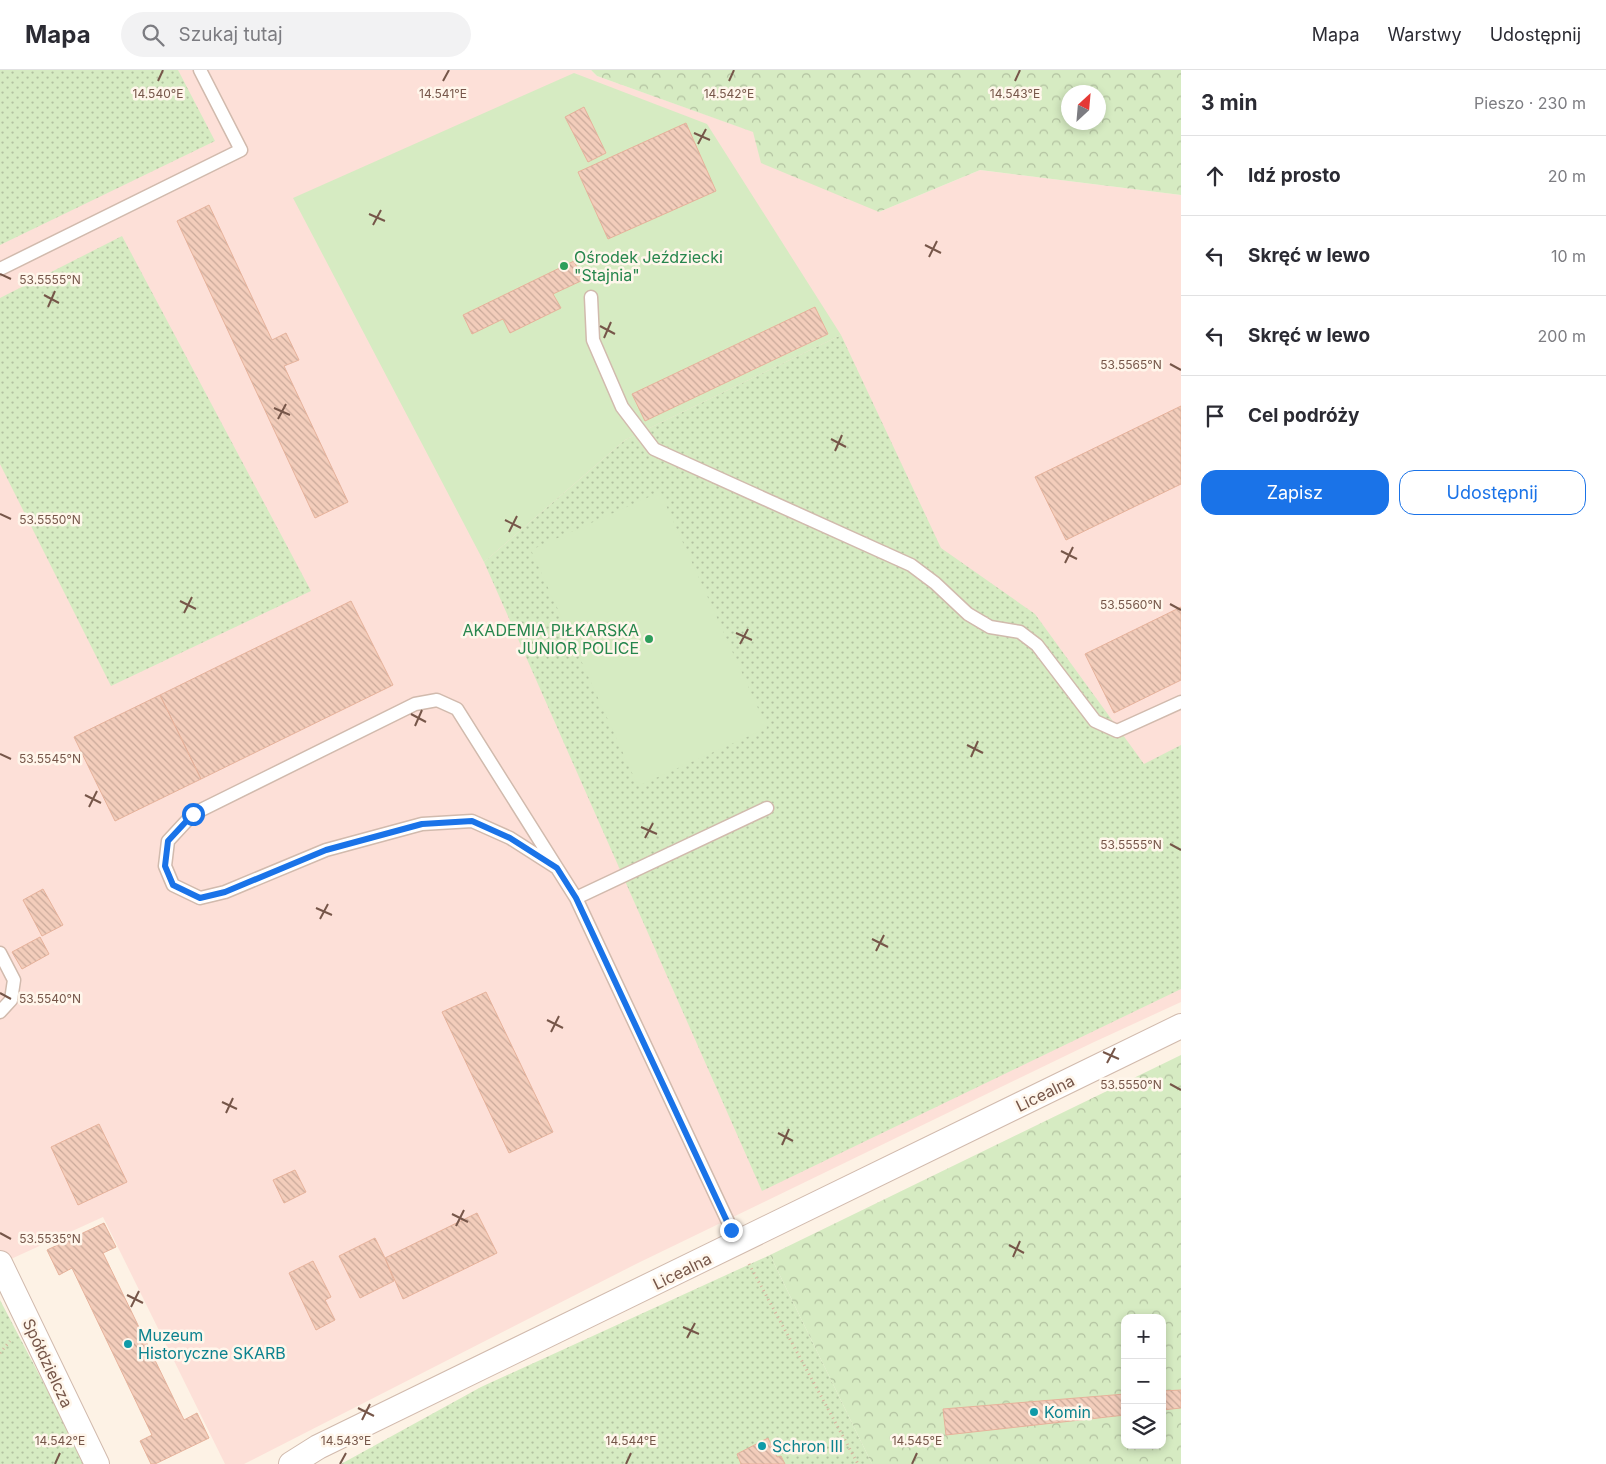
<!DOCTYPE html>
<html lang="pl">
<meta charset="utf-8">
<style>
body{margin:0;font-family:Inter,sans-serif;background:#f2f2f3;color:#2b2b33}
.controls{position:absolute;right:15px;bottom:15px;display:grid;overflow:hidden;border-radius:10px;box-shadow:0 2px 8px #0003}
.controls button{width:45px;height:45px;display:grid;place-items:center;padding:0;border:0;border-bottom:1px solid #e1e1e2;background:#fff;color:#2b2b33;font:25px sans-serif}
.compass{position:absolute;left:1061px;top:15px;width:45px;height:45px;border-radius:50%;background:#fff;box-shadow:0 2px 8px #0003;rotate:26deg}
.stop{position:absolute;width:15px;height:15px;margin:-11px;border:4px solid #1a73e8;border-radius:50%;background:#fff}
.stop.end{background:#1a73e8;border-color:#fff;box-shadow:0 1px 5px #0008}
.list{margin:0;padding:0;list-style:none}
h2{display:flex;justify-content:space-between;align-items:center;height:65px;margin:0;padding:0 20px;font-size:21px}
h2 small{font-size:16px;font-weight:400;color:#7c7c81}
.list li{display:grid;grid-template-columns:32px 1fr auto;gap:15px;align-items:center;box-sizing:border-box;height:80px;padding:0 20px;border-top:1px solid #e1e1e2}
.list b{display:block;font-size:19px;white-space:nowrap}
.list em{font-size:16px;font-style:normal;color:#7c7c81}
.actions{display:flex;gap:10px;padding:15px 20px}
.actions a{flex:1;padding:11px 0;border:1px solid #1a73e8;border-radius:15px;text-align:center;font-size:18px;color:#1a73e8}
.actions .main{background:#1a73e8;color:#fff}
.icon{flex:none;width:28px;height:28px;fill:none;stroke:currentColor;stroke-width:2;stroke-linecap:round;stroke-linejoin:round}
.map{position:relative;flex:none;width:1181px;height:1394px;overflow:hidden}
header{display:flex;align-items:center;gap:30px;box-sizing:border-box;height:70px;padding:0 25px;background:#fff;border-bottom:1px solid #e1e1e2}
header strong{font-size:24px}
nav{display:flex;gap:28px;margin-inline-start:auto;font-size:18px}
.search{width:350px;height:45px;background:#f2f2f3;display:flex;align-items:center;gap:12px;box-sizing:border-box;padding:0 18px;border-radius:28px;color:#7c7c81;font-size:19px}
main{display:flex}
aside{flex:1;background:#fff}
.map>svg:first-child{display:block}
.commercial{fill:#fde0d8}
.grass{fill:url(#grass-dots)}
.forest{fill:url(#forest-crowns);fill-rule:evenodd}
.pitch{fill:#d6ebc2}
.building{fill:url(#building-back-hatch);stroke:#e6b29b}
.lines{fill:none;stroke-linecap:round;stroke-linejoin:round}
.service-casing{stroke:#d1baad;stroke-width:15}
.minor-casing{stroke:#d1baad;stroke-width:26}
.path{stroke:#d8b19e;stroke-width:3;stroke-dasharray:1 4;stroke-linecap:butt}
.service{stroke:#fff;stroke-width:12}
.minor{stroke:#fff;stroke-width:24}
.route{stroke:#1a73e8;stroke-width:6}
.ticks{fill:none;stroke:#765649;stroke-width:2}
.leisure-dot{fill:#2e9e5b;stroke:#fff6eb;stroke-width:2}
.culture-dot{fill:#0f9aa8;stroke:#fff6eb;stroke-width:2}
.labels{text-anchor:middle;stroke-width:5;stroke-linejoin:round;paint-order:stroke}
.leisure-label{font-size:16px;fill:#27864d;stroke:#fff6eb;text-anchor:start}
.street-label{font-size:16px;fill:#765649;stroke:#fff6eb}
.culture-label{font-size:16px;fill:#0d838f;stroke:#fff6eb;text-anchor:start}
.ticks-label{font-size:12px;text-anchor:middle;fill:#765649;stroke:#fff6eb;stroke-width:5;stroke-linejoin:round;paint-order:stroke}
</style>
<header>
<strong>Mapa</strong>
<div class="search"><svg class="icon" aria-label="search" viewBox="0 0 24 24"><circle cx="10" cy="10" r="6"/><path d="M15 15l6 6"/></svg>Szukaj tutaj</div>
<nav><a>Mapa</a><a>Warstwy</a><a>Udostępnij</a></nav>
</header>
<main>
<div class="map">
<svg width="1181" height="1394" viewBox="0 0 1181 1394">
<defs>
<pattern id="grass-dots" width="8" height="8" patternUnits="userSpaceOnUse" patternTransform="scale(1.25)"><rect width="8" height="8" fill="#d6ebc2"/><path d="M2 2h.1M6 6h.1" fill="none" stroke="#b2c1a0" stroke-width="1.8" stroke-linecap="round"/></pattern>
<pattern id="forest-crowns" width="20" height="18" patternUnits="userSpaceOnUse" patternTransform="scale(1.25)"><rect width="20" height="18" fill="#d6ebc2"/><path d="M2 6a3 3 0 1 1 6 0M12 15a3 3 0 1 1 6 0" fill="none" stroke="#b2c1a0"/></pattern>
<pattern id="building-back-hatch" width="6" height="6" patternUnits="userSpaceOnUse" patternTransform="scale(1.25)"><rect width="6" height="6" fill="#f3cdbb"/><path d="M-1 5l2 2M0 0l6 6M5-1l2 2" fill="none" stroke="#c9a99a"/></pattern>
</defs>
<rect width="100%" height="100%" fill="#fdf2e5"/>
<path class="commercial" d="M0,0H591L597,6L754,62L879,142L980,100L1181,125V932L1092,973L636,1194L244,1394H225L103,1147L0,1194Z"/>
<path class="grass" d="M0,0H178L215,71L0,175Z
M122,166L311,521L111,616L0,394V228Z
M841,265L941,478L1035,544L1144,694L1181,675V919L762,1121L484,492L625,370Z
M770,1185L872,1394H341L481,1317Z
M0,1230L86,1394H0Z"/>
<path class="forest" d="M591,0H1181V125L980,100L879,142L761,93L753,62L597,6ZM1068,22H1098V52H1068Z
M1181,985V1394H872L770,1185ZM1125,1248H1162V1375H1125Z"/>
<path class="pitch" d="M574,3L707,54L841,265L625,370L484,492L293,128Z
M660,422L767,658L638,716L531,480Z"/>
<path class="building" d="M584,37L606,83L588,92L565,47Z
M686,53L716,121L608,169L578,102Z
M209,135L272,270L286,263L299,290L284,296L348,432L315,448L177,151Z
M574,191L583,210L553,224L561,238L510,263L503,249L472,264L463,245Z
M815,237L828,264L645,351L632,324Z
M1181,336V414L1066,470L1035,407Z
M351,531L393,615L201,709L160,625Z
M1181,537V610L1114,643L1085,584Z
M160,625L201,709L115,751L74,667Z
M43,819L63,855L42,866L23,830Z
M40,867L49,884L22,899L12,882Z
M486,922L553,1062L509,1083L442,942Z
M99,1054L127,1112L78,1135L51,1077Z
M295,1100L306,1122L284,1133L273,1110Z
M477,1143L497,1183L403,1229L385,1188Z
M104,1153L116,1177L103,1183L184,1350L197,1343L209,1368L155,1394H151L140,1371L152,1365L72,1198L59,1205L47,1180Z
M375,1168L385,1188L394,1211L360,1228L339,1186Z
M313,1191L331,1227L325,1230L335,1250L316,1260L289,1203Z
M1181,1320V1338L1162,1340V1321Z
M1125,1324V1345L946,1365L943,1339Z
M768,1368L777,1387L781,1386L785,1394H741L737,1384Z"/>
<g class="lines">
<g class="service-casing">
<path id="service" d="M0,199L241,80L200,0
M591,227L593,270L622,337L654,379L911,495L935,513L968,544L990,557L1020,562L1037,575L1095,651L1117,661L1181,632
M557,798L457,639L437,630L415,634L193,744L168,771L165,796L173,815L200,828L225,822L326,780L422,754L472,751L510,768L557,798L576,828L738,1173
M576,828L767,738
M0,883L14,910L11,930L0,942"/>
</g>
<g class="minor-casing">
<path id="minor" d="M0,1193L97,1394
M291,1394L318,1377L1181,956"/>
</g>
<path class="path" d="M749,1194L858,1394
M0,1283L10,1271"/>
<use href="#service" class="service"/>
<use href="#minor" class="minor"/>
</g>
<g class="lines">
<path class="route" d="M193,744L168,771L165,796L173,815L200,828L225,822L326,780L422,754L472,751L510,768L557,798L576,828L731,1160"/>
</g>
<path class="ticks" d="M158,11L163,0M443,11L449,0M729,11L734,0M1015,11L1020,0M694,63L710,70M698,74L706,59M369,144L385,151M373,155L381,140M925,175L941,183M929,187L937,171M0,204L11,209M44,225L59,233M48,237L55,221M600,256L615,264M604,268L611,252M1170,294L1181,300M274,338L290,345M278,349L286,334M831,369L846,377M835,381L842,365M0,444L11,449M505,450L521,458M509,462L517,446M1061,481L1077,489M1065,493L1073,477M180,531L196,539M1170,534L1181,540M184,543L192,527M736,563L752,570M740,574L748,559M411,644L426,652M415,656L422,640M967,675L983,683M0,684L11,689M971,687L978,671M85,725L101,733M89,737L97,721M641,757L657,764M645,768L653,753M1170,774L1181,780M316,838L332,845M320,849L328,834M872,869L888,877M876,881L884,865M0,923L11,929M547,950L563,958M551,962L559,946M1103,982L1119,989M1107,993L1115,978M1170,1014L1181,1020M222,1032L237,1039M226,1043L233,1028M778,1063L793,1071M782,1075L789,1059M452,1144L468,1152M456,1156L464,1140M0,1163L11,1169M1009,1175L1024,1183M1013,1187L1020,1171M127,1225L143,1233M131,1237L139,1221M683,1257L699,1264M687,1268L695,1253M358,1338L374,1346M362,1350L370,1334M55,1394L60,1383M340,1394L346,1383M626,1394L631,1383M912,1394L917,1383"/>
<g class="leisure-dot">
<circle cx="564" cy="196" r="5"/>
<circle cx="649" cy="569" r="5"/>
</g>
<g class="culture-dot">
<circle cx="128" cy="1274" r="5"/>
<circle cx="1034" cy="1342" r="5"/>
<circle cx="762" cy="1376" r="5"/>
</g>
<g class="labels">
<g class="leisure-label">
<text x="574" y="193">Ośrodek Jeździecki<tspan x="574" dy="18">"Stajnia"</tspan></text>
<text x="639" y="566" text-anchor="end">AKADEMIA PIŁKARSKA<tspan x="639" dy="18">JUNIOR POLICE</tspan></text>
</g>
<g class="street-label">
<text transform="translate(1045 1023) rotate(-26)" y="6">Licealna</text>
<text transform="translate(682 1201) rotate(-26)" y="6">Licealna</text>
<text transform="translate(48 1293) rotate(65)" y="6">Spółdzielcza</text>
</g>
<g class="culture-label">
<text x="138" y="1271">Muzeum<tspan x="138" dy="18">Historyczne SKARB</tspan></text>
<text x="1044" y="1348">Komin</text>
<text x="772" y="1382">Schron III</text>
</g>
</g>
<g class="ticks-label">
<text x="158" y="28">14.540°E</text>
<text x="443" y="28">14.541°E</text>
<text x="729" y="28">14.542°E</text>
<text x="1015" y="28">14.543°E</text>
<text x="50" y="214">53.5555°N</text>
<text x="1131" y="299">53.5565°N</text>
<text x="50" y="454">53.5550°N</text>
<text x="1131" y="539">53.5560°N</text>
<text x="50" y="693">53.5545°N</text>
<text x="1131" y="779">53.5555°N</text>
<text x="50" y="933">53.5540°N</text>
<text x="1131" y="1019">53.5550°N</text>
<text x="50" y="1173">53.5535°N</text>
<text x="60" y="1375">14.542°E</text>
<text x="346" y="1375">14.543°E</text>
<text x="631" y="1375">14.544°E</text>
<text x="917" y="1375">14.545°E</text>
</g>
</svg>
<div class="controls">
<button>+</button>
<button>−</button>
<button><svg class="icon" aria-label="layers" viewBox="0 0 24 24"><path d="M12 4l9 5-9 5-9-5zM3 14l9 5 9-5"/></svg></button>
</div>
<svg class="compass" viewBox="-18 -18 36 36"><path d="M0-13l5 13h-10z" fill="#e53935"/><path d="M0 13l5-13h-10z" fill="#7c7c81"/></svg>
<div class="stop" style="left:193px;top:744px"></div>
<div class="stop end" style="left:731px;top:1160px"></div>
</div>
<aside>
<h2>3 min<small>Pieszo · 230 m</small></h2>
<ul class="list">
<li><svg class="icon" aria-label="ahead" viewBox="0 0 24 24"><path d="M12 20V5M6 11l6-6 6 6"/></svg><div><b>Idź prosto</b></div><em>20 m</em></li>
<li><svg class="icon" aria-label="left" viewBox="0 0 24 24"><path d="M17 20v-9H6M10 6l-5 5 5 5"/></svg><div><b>Skręć w lewo</b></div><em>10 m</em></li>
<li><svg class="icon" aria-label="left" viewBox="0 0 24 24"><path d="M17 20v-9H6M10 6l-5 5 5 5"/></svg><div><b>Skręć w lewo</b></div><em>200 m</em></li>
<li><svg class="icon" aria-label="arrive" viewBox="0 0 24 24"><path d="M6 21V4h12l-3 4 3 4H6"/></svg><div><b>Cel podróży</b></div></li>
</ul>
<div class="actions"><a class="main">Zapisz</a><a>Udostępnij</a></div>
</aside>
</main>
